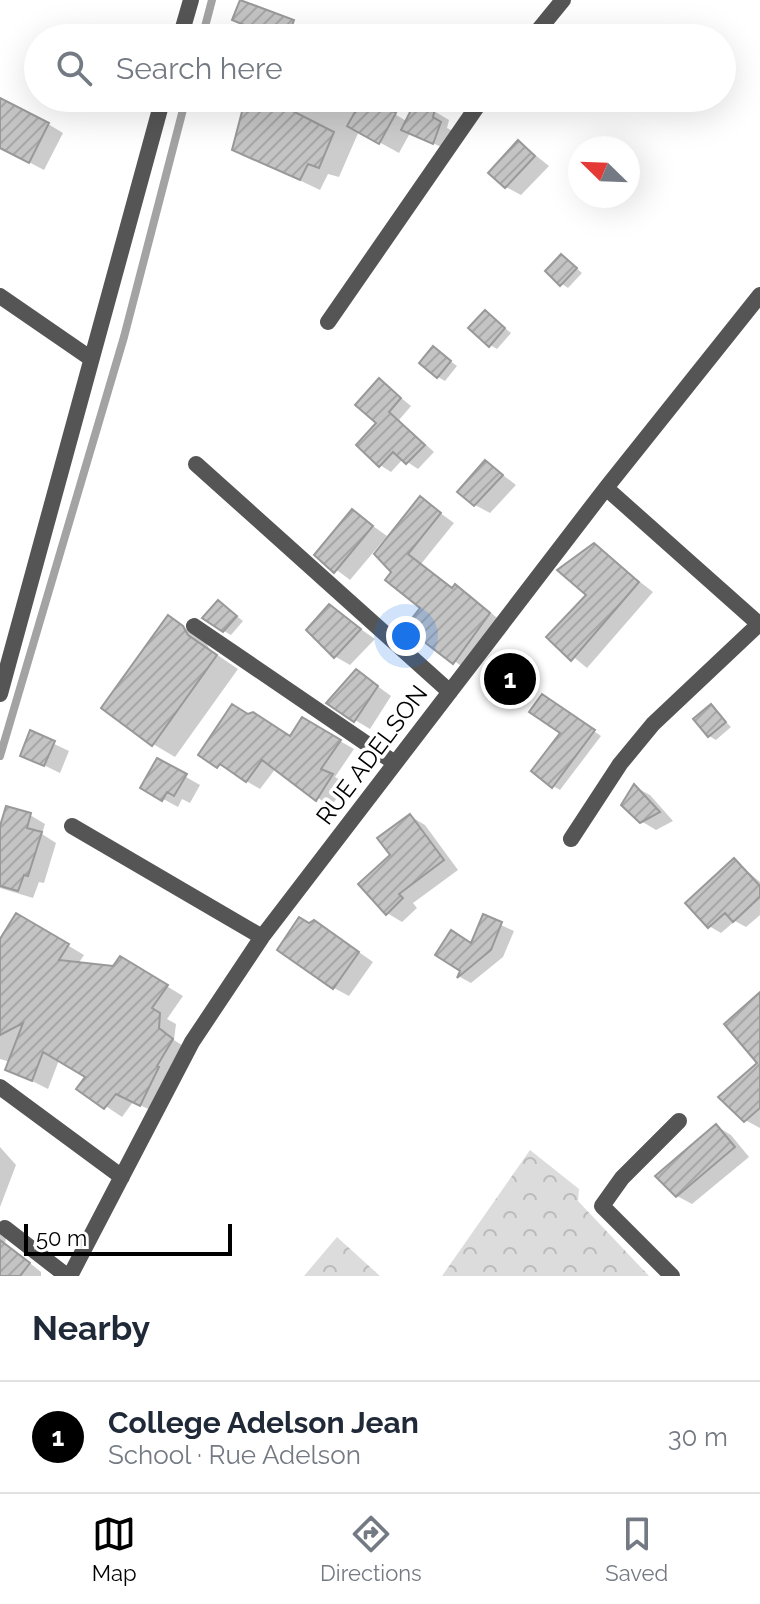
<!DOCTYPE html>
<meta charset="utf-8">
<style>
body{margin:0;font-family:Raleway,sans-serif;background:#f6f6f7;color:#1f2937}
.compass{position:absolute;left:568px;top:136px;width:72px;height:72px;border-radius:50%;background:#fff;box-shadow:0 8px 32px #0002;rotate:293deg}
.scale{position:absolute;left:24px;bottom:20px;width:208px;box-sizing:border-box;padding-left:8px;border:4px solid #000;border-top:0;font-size:22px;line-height:28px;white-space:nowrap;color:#000;-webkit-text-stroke:6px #fff;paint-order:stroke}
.you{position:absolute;left:406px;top:636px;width:28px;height:28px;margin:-20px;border:6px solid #fff;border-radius:50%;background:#1a73e8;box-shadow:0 0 0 12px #1a73e833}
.badge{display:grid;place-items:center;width:52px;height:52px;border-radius:50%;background:#000;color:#fff;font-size:26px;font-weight:700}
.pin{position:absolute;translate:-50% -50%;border:4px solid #fff;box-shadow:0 2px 8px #0006}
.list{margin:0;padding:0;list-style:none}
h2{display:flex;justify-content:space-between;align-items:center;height:104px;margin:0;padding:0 32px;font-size:34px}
h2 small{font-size:26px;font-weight:400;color:#747a83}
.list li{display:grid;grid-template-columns:52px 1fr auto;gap:24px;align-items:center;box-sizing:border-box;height:112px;padding:0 32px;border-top:2px solid #e0e1e3}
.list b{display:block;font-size:30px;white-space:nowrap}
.list p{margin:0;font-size:26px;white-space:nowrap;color:#747a83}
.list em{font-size:26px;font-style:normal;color:#747a83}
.icon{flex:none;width:44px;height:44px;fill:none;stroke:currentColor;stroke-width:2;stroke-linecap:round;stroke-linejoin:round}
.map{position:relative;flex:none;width:760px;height:1276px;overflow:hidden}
.search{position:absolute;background:#fff;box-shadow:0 8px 32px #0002;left:24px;right:24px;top:24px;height:88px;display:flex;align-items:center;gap:20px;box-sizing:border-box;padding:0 28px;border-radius:44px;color:#747a83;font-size:30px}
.sheet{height:216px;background:#fff}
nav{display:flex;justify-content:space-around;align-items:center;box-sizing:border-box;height:112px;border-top:2px solid #e0e1e3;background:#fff;font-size:22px;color:#747a83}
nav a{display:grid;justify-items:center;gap:4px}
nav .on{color:#000}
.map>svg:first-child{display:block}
.forest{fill:url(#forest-crowns)}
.shadow{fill:#0003}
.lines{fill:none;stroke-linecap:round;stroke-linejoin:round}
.stream{stroke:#a3a3a3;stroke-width:8}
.building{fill:url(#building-hatch);stroke:#999;stroke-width:2}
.minor{stroke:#555;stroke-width:16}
.labels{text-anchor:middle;stroke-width:7;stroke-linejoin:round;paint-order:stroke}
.street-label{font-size:24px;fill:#000;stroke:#fff}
</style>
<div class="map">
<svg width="760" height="1276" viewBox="0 0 760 1276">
<defs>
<pattern id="forest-crowns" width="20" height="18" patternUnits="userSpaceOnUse" patternTransform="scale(2)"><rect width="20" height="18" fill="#dcdcdc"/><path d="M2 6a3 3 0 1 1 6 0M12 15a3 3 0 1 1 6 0" fill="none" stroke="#bbb"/></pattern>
<pattern id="building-hatch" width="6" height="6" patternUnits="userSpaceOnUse" patternTransform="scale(2)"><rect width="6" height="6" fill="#c4c4c4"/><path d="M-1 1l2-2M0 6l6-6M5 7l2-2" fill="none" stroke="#a7a7a7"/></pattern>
</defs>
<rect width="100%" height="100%" fill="#fff"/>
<path class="forest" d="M530,1150L579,1189L578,1201L649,1276H442Z
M337,1237L380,1276H304Z"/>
<path class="shadow" d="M242,1L308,30L305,38H274L235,19Z
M259,98H274L290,109H306L311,98H368L408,122L434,111L449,120L447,128L455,132L448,150L410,133L399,153L359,131L339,177L328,174L320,190L234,149Z
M0,112L48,124L63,133L44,170L0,147Z
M519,142L549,166L521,195L506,187Z
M562,256L582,273L568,288L562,284Z
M486,312L511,333L497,349L490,345Z
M440,353L457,366L445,381L438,377Z
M379,380L411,406L399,420L434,452L418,469L403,459L391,472L380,465Z
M486,462L516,485L490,513L475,505Z
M421,499L454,523L421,564L454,589L456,587L470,595L503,623L468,671L408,627L422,608L394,572Z
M352,511L387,536L350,580L317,555Z
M594,546L653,592L587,668L549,637L589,595Z
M225,607L243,621L231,635L224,631Z
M329,607L375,639L350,665L336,657L308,630Z
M169,618L205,641L210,650L238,669L175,757L153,744Z
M357,671L391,696L370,729L355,720Z
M549,701L601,736L560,790L553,786L563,732Z
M711,707L731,727L716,740L709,736Z
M303,720L354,749L335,777L346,783L331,807L276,768L260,789L201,754L291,738Z
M31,733L69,751L60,773L23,755Z
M158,761L200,785L190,803L182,799L178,807L143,788Z
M635,787L650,795L673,821L656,830L641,821Z
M30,815L45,824L42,834L56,843L44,883L39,882L33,898L0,888V833Z
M410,816L425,825L458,870L413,903L417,908L402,922L387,913L393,855Z
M734,860L760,882V915L746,927L735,921L721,933L709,926Z
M17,915L84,955L78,964L114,968L120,958L183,996L167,1019L176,1024L174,1040L188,1049L157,1113L133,1102L122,1117L79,1088L88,1077L59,1060L48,1089L8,1069L10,1062L0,1059V943Z
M484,917L514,931L503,957L471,983L460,977Z
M329,931L373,962L349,996L334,988Z
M760,1064V1128L745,1120Z
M716,1126L731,1135L749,1157L692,1204L677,1196Z
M0,1147L16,1165L0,1207Z
M0,1226L8,1230L5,1243L41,1272V1276H0Z"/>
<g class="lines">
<path class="stream" d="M202,38L212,0
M0,756L124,337L186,98"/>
</g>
<path class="building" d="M240,0L294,20L287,38H276L232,20Z
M0,98L49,123L29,163L0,148Z
M254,98H271L275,107H285L334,132L319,168L308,164L300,180L232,150L245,100Z
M373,100L396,113L379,144L347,126L359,105L367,110Z
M416,100L435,109L433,117L441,122L433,144L401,130Z
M518,140L535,156L505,188L488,173Z
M561,254L577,268L560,286L545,271Z
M485,310L505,328L489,347L468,328Z
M433,346L451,361L437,378L419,363Z
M379,378L401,398L389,412L425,445L406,464L393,452L379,467L356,445L376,423L355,405Z
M485,460L503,475L474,506L457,492Z
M420,496L441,513L408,554L452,588L455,584L490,613L453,664L405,627L420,608L385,580L391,572L374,554Z
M352,509L373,526L334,573L314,555Z
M594,543L639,582L571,661L546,637L586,595L557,570Z
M218,600L237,616L223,632L202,618Z
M329,604L361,629L334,658L306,630Z
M168,615L183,626L188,635L217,655L152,746L101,708Z
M356,669L378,686L354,722L326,703Z
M542,694L595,730L552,788L531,771L560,733L529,712Z
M232,704L248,714L253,712L290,736L302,717L341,740L321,769L333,774L316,801L262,760L246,782L220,764L217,768L198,755Z
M711,704L726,722L708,737L693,719Z
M30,730L55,741L44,766L20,756Z
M157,758L187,774L174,796L167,792L162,801L140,788Z
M634,784L660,812L640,823L621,805Z
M6,806L31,813L27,828L42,832L28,876L24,875L18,891L0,886V826Z
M410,814L444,860L399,894L403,898L386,915L358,884L390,855L377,838Z
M734,858L760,886V897L733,922L725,913L708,928L685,903Z
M16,913L69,944L59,960L113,966L120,956L168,985L152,1008L160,1013L159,1028L173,1039L157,1066L159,1067L140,1106L116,1094L104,1109L76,1089L85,1077L43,1052L32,1081L5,1070L23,1023L0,1035V939Z
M483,914L502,922L491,950L457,978L460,971L435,955L451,930L471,943Z
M299,917L309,923L314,920L359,952L333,989L277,950Z
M760,992V1108L744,1122L718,1097L757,1063L724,1024Z
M716,1124L735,1147L676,1197L655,1176Z
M0,1240L30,1263L20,1276H0Z"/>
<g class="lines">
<path class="minor" d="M180,38L191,0
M532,38L563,0
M0,296L90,358
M328,322L483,98
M196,464L450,692
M606,488L760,625
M194,626L395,763
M0,694L163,98
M72,826L262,937
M571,839L620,764L653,724L759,624
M0,1087L122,1177
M5,1228L67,1276
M70,1276L192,1042L262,937L606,488L760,295
M672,1276L602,1206L622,1178L679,1121"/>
</g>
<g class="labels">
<g class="street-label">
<text transform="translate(372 755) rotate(-53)" y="8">RUE ADELSON</text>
</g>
</g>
</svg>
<svg class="compass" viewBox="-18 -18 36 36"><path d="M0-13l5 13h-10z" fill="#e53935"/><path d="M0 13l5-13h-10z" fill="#747a83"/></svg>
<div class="scale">50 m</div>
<div class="you"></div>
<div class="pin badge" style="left:510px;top:679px">1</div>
<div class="search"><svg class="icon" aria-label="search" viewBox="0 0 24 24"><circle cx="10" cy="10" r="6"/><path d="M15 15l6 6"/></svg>Search here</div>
</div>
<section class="sheet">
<h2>Nearby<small></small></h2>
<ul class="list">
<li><span class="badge">1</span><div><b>College Adelson Jean</b><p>School · Rue Adelson</p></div><em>30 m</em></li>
</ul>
</section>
<nav>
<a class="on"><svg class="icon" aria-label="map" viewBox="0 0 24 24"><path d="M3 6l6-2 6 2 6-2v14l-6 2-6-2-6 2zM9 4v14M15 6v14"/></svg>Map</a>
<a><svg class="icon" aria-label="directions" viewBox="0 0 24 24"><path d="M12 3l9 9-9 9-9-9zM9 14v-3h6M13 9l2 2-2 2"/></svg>Directions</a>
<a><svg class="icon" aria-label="saved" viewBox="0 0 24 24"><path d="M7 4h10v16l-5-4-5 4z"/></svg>Saved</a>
</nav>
